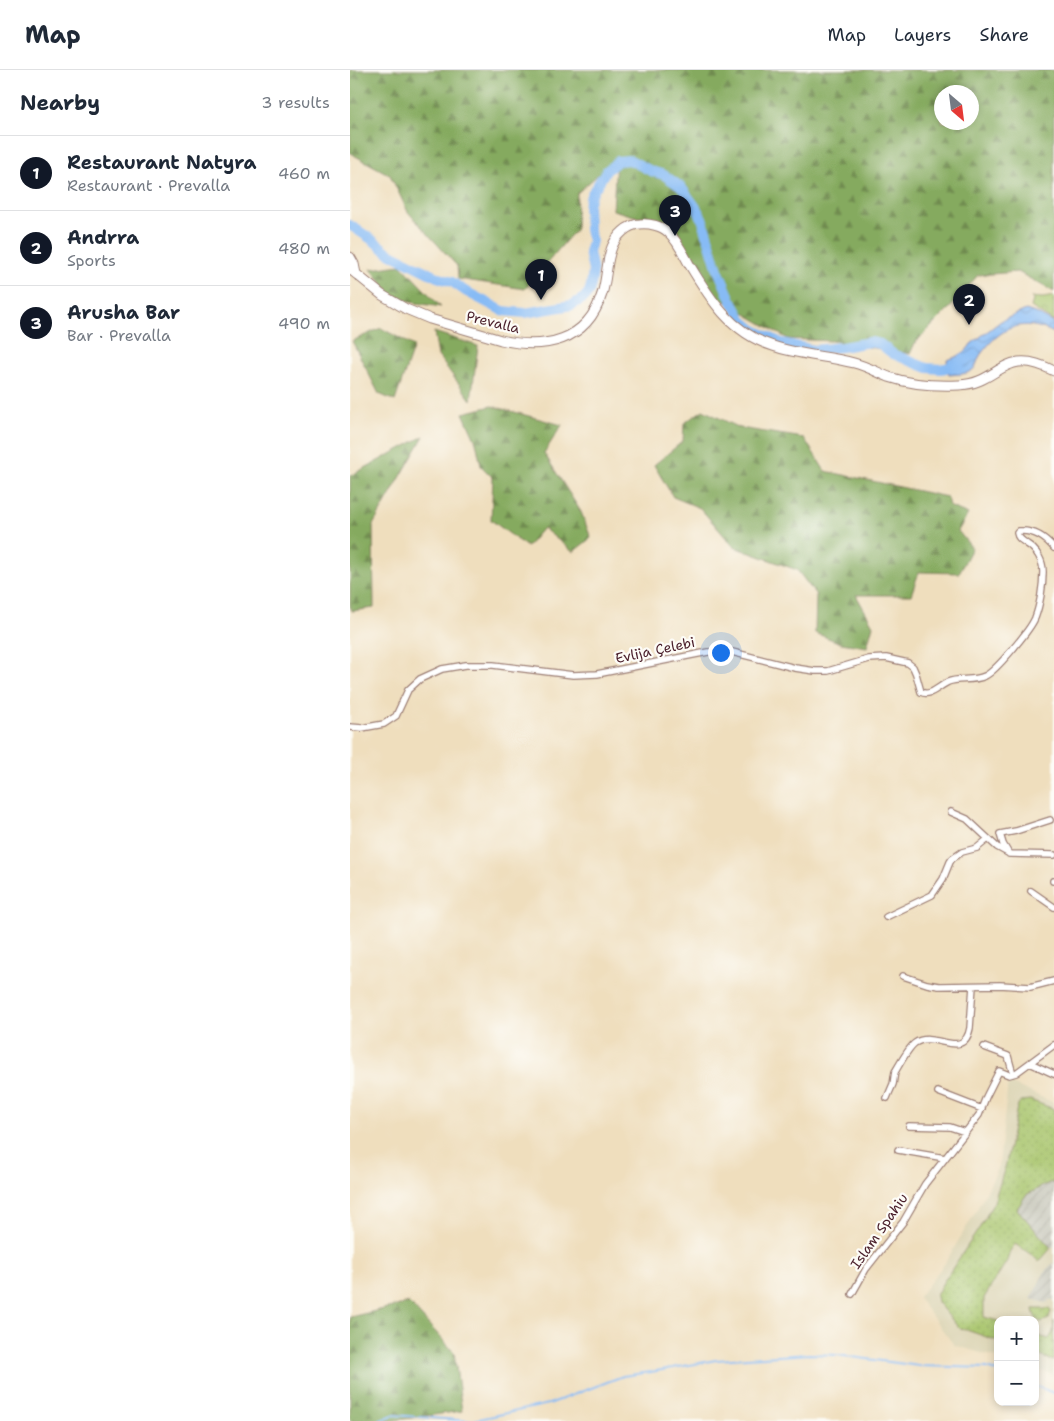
<!DOCTYPE html>
<meta charset="utf-8">
<style>
body{margin:0;font-family:"Shantell Sans",sans-serif;background:#f2f2f3;color:#1f2937}
.controls{position:absolute;right:15px;bottom:15px;display:grid;overflow:hidden;border-radius:10px;box-shadow:0 2px 8px #0003}
.controls button{width:45px;height:45px;display:grid;place-items:center;padding:0;border:0;border-bottom:1px solid #e0e1e3;background:#fff;color:#1f2937;font:25px sans-serif}
.compass{position:absolute;left:584px;top:15px;width:45px;height:45px;border-radius:50%;background:#fff;box-shadow:0 2px 8px #0003;rotate:152deg}
.you{position:absolute;left:370px;top:582px;width:18px;height:18px;margin:-12px;border:4px solid #fff;border-radius:50%;background:#1a73e8;box-shadow:0 0 0 8px #1a73e833}
.badge{display:grid;place-items:center;width:32px;height:32px;border-radius:50%;background:#111827;color:#fff;font-size:16px;font-weight:700}
.pin{position:absolute;translate:-50% -41px;filter:drop-shadow(0 1px 2px #0008)}
.pin::after{content:'';position:absolute;top:26px;width:18px;height:15px;background:inherit;clip-path:polygon(0 0,100% 0,50% 100%)}
.list{margin:0;padding:0;list-style:none}
h2{display:flex;justify-content:space-between;align-items:center;height:65px;margin:0;padding:0 20px;font-size:21px}
h2 small{font-size:16px;font-weight:400;color:#747a83}
.list li{display:grid;grid-template-columns:32px 1fr auto;gap:15px;align-items:center;box-sizing:border-box;height:75px;padding:0 20px;border-top:1px solid #e0e1e3}
.list b{display:block;font-size:19px;white-space:nowrap}
.list p{margin:0;font-size:16px;white-space:nowrap;color:#747a83}
.list em{font-size:16px;font-style:normal;color:#747a83}
.map{position:relative;flex:none;width:704px;height:1351px;overflow:hidden}
header{display:flex;align-items:center;gap:30px;box-sizing:border-box;height:70px;padding:0 25px;background:#fff;border-bottom:1px solid #e0e1e3}
header strong{font-size:24px}
nav{display:flex;gap:28px;margin-inline-start:auto;font-size:18px}
main{display:flex}
aside{flex:1;background:#fff}
.map>svg:first-child{display:block}
.built{fill:#dcd4b4}
.industrial{fill:url(#industrial-furrows)}
.grass{fill:url(#grass-dots);stroke:#78724b}
.forest{fill:url(#forest-firs);stroke:#686445;fill-rule:evenodd}
.park{fill:url(#park-crowns);stroke:#78724b}
.water{fill:url(#water-waves);stroke:#686d90}
.lines{fill:none;stroke-linecap:round;stroke-linejoin:round}
.stream{stroke:#87bbf5;stroke-width:2}
.river{stroke:#87bbf5;stroke-width:10}
.street-casing{stroke:#9c7e74;stroke-width:8}
.secondary-casing{stroke:#9c7e74;stroke-width:11}
.street{stroke:#fff;stroke-width:5.5}
.secondary{stroke:#fff;stroke-width:9}
.labels{text-anchor:middle;stroke-width:4.5;stroke-linejoin:round;paint-order:stroke}
.street-label{font-size:14px;fill:#4a1f2b;stroke:#fdfcf7}
</style>
<header>
<strong>Map</strong>
<nav><a>Map</a><a>Layers</a><a>Share</a></nav>
</header>
<main>
<aside>
<h2>Nearby<small>3 results</small></h2>
<ul class="list">
<li><span class="badge">1</span><div><b>Restaurant Natyra</b><p>Restaurant · Prevalla</p></div><em>460 m</em></li>
<li><span class="badge">2</span><div><b>Andrra</b><p>Sports</p></div><em>480 m</em></li>
<li><span class="badge">3</span><div><b>Arusha Bar</b><p>Bar · Prevalla</p></div><em>490 m</em></li>
</ul>
</aside>
<div class="map">
<svg width="704" height="1351" viewBox="0 0 704 1351">
<defs>
<pattern id="industrial-furrows" width="10" height="10" patternUnits="userSpaceOnUse" patternTransform="scale(1.25)"><rect width="10" height="10" fill="#c5c5b8"/><path d="M-1 1l2-2M0 10L10 0M9 11l2-2" fill="none" stroke="#aba99e"/></pattern>
<pattern id="grass-dots" width="8" height="8" patternUnits="userSpaceOnUse" patternTransform="scale(1.25)"><rect width="8" height="8" fill="#a7c46b"/><path d="M2 2h.1M6 6h.1" fill="none" stroke="#91a85d" stroke-width="1.8" stroke-linecap="round"/></pattern>
<pattern id="forest-firs" width="22" height="20" patternUnits="userSpaceOnUse" patternTransform="scale(1.25)"><rect width="22" height="20" fill="#85aa5f"/><path d="M5 1l3.5 6h-7zM16 11l3.5 6h-7z" fill="#6f8a4f"/></pattern>
<pattern id="park-crowns" width="20" height="18" patternUnits="userSpaceOnUse" patternTransform="scale(1.25)"><rect width="20" height="18" fill="#a7c46b"/><path d="M2 6a3 3 0 1 1 6 0M12 15a3 3 0 1 1 6 0" fill="none" stroke="#91a85d"/></pattern>
<pattern id="water-waves" width="16" height="10" patternUnits="userSpaceOnUse" patternTransform="scale(1.25)"><rect width="16" height="10" fill="#87bbf5"/><path d="M0 5q4-4 8 0t8 0" fill="none" stroke="#76a0d2"/></pattern>
</defs>
<rect width="100%" height="100%" fill="#fdfcf7"/>
<filter id="ink" filterUnits="userSpaceOnUse"><feTurbulence type="fractalNoise" baseFrequency=".02" numOctaves="2"/><feDisplacementMap in="SourceGraphic" scale="10" xChannelSelector="R" yChannelSelector="G"/><feConvolveMatrix kernelMatrix="1 2 1 2 8 2 1 2 1" color-interpolation-filters="sRGB"/></filter>
<filter id="wash" filterUnits="userSpaceOnUse"><feTurbulence type="fractalNoise" baseFrequency=".0096" numOctaves="4" result="noise"/><feDisplacementMap in="SourceGraphic" scale="20" xChannelSelector="R" yChannelSelector="G"/><feGaussianBlur stdDeviation="1.12" result="paint"/><feColorMatrix in="noise" values="0 0 0 0 0 0 0 0 0 0 0 0 0 0 0 0 0 1.4 0 .05"/><feComposite in="paint" operator="in"/></filter>
<g filter="url(#wash)">
<rect width="100%" height="100%" fill="#efdebd"/>
<path class="built" d="M658,1012L704,1033V1305L685,1299V1250H648V1288L604,1275L568,1228L595,1193L625,1143L649,1097Z"/>
<path class="industrial" d="M701,1112L704,1115V1176L701,1178L667,1139L676,1125Z
M704,1192V1230H699L697,1233L681,1229L695,1201Z"/>
<path class="grass" d="M680,1030L704,1039V1115L701,1112L676,1125L667,1139L701,1178L689,1192L682,1185L665,1174L660,1181L658,1189L647,1207L634,1228V1247L648,1251V1271L608,1257L587,1232L586,1226L592,1214L630,1157L644,1132L656,1094L667,1037L671,1031Z
M683,1239H699L701,1241L699,1249L691,1252C685,1249 684,1245 683,1239Z
M704,1251V1291L685,1284V1265L699,1269L703,1262Z"/>
<path class="forest" d="M0,0H704V222L668,202L628,205L598,240L565,273L560,284L483,271L438,269L362,224L326,162L298,150L263,140L266,89L227,123L226,159L175,219L108,209L107,196L58,142L40,105L0,83ZM592,22H622V52H592Z
M51,195L91,237L60,232L41,224L21,199Z
M31,258L64,276L45,331L29,324L2,271Z
M84,262L128,276L121,330L88,286Z
M142,336L212,355L194,383L231,442L241,468L223,482L193,458L177,477L141,450L143,408L131,396L126,372L113,343Z
M353,340L390,358L454,368L475,401L597,427L599,436L618,444L608,461L622,478L609,503L569,502L561,525H506L523,555L517,577L491,573L465,563L466,525L447,500L384,477L350,438L323,427L304,395L333,371L334,353Z
M74,366L23,455L24,538L2,541L0,536V406Z
M59,1233L104,1282L112,1341L40,1351H0V1247Z"/>
<path class="park" d="M704,226V252L681,237L683,230L681,227L693,228Z"/>
<path class="water" d="M676,240L688,244L704,253V263C672,247 651,257 631,284C627,289 627,298 621,301C615,305 606,304 599,305L597,290C607,287 616,283 621,274L651,251Z"/>
<g class="lines">
<path class="stream" d="M685,1316L704,1323
M29,1351L43,1345L120,1351L199,1334L273,1306L301,1302L366,1290L459,1284L487,1285L569,1296L637,1298L648,1302"/>
<path class="river" d="M0,155L21,169L39,183L87,207L102,212L115,221L153,241L175,243L222,235L234,228L239,222L241,215L243,201L239,182L242,171L239,160L238,136L241,125L256,101L268,91L280,90L301,101L314,105L331,117L345,136L352,148L368,200L381,230L393,251L403,259L431,273L464,280L492,277L520,272L530,274L543,284L577,298L591,299L609,295"/>
</g>
</g>
<g filter="url(#ink)">
<g class="lines">
<g class="street-casing">
<path id="street" d="M0,657L12,658L34,654L46,646L58,620L70,609L92,599L116,595H143L223,605L247,604L358,582H382L445,598L465,601H478L519,589L536,588L558,593L563,597L566,604L571,622C580,627 589,616 598,612C608,607 622,612 635,606C646,601 680,560 685,548C690,535 693,516 693,502C693,491 687,480 677,474C672,470 668,469 667,463L669,461C683,460 695,467 704,478
M601,742L617,749L647,777L658,783
M700,750L666,761L650,764L653,774L659,784L704,785
M703,811H704
M681,821L704,837
M536,847L582,825L593,809L600,792L602,789L612,782L627,778L638,769
M553,906L577,914L589,916L650,915L680,917L704,911
M634,977L658,986L663,1004
M680,993L704,1004
M588,1022L632,1039
M537,1028C539,1023 541,1019 543,1014C544,1010 544,1006 545,1002C549,995 559,977 565,973C584,960 614,991 620,958L623,916
M559,1056L600,1057L615,1062
M548,1080L595,1088
M502,1224L516,1199L553,1152L575,1114L629,1045L636,1027L649,1001L659,1005L666,1003L704,975"/>
</g>
<g class="secondary-casing">
<path id="secondary" d="M0,187L4,194L6,204
M0,199L32,225L56,239L80,249L151,270C194,280 237,272 252,224C257,209 256,192 262,177C267,165 277,155 290,154C299,153 312,156 318,162C327,170 333,183 339,194C360,229 381,263 423,276C449,285 477,286 504,293C516,296 527,302 539,307C562,315 585,316 609,315C650,314 653,274 704,301"/>
</g>
<use href="#street" class="street"/>
<use href="#secondary" class="secondary"/>
</g>
</g>
<g class="labels">
<g class="street-label">
<text transform="translate(143 252) rotate(14)" y="5">Prevalla</text>
<text transform="translate(305 580) rotate(-12)" y="5">Evlija Çelebi</text>
<text transform="translate(529 1161) rotate(-55)" y="5">Islam Spahiu</text>
</g>
</g>
</svg>
<div class="controls">
<button>+</button>
<button>−</button>
</div>
<svg class="compass" viewBox="-18 -18 36 36"><path d="M0-13l5 13h-10z" fill="#e53935"/><path d="M0 13l5-13h-10z" fill="#747a83"/></svg>
<div class="you"></div>
<div class="pin badge" style="left:191px;top:230px">1</div>
<div class="pin badge" style="left:619px;top:255px">2</div>
<div class="pin badge" style="left:325px;top:166px">3</div>
</div>
</main>
